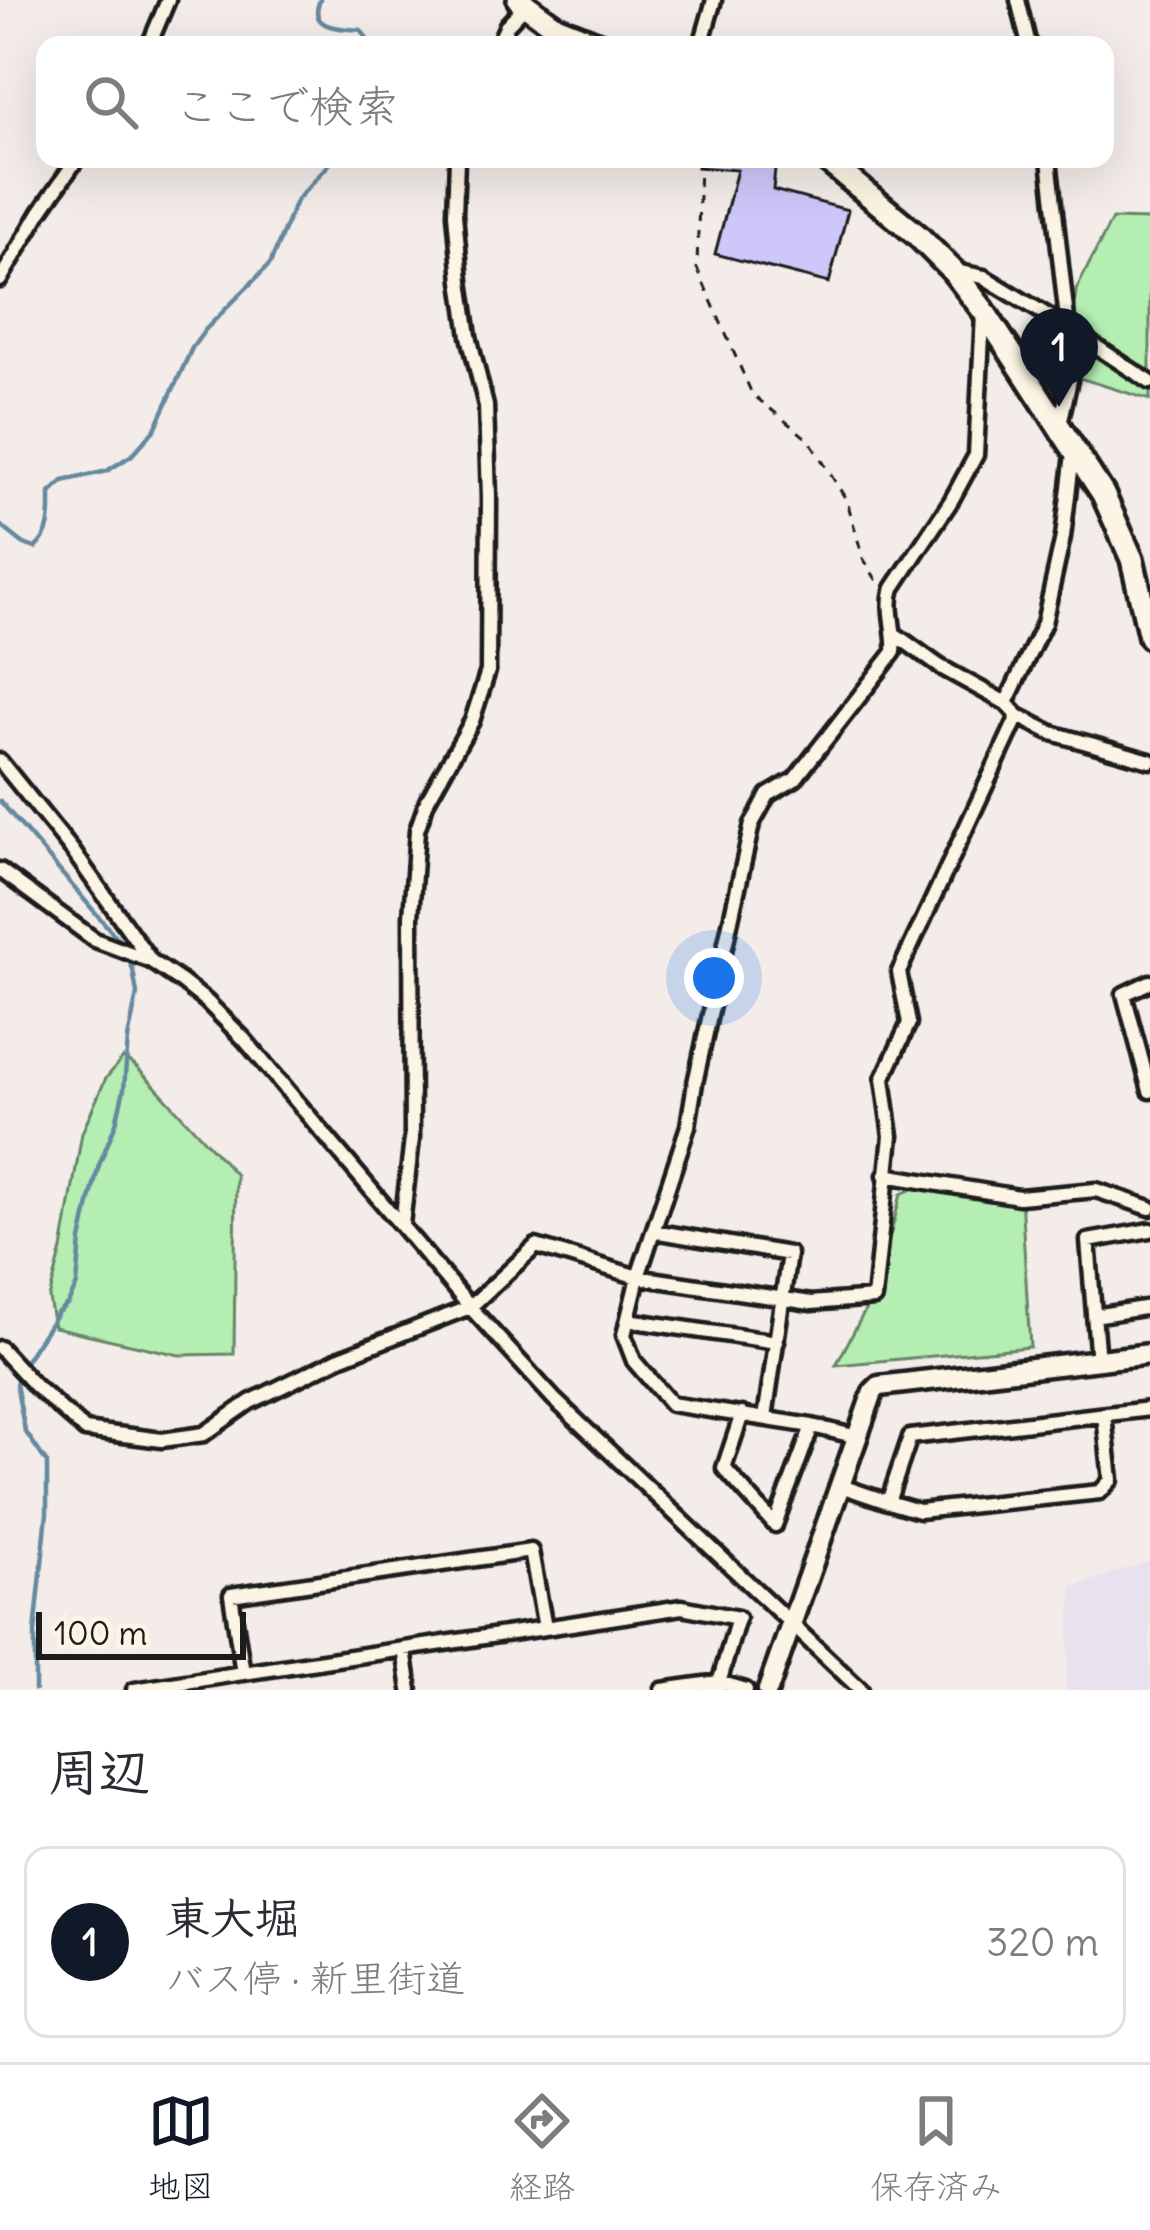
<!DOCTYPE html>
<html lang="ja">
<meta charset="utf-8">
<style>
body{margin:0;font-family:Delius,"Klee One",sans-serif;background:#f2f2f3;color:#2b2b33}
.scale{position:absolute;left:36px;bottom:30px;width:210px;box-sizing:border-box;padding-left:12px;border:6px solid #1c1c1c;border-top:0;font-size:33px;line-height:42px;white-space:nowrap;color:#1c1c1c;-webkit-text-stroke:9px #fcf5e5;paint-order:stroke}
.you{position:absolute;left:714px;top:978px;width:42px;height:42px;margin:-30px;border:9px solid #fff;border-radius:50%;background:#1a73e8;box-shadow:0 0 0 18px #1a73e833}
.badge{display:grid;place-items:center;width:78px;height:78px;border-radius:50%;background:#111827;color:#fff;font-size:39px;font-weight:700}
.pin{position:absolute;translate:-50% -99px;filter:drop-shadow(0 3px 6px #0008)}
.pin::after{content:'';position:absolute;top:63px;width:42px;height:36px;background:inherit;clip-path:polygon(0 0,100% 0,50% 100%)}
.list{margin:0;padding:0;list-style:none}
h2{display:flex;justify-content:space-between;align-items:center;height:156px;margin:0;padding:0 48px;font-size:51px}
h2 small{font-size:39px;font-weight:400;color:#7c7c81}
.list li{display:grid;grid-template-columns:78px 1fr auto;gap:36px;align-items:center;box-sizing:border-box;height:192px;margin:0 24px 24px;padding:0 24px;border:3px solid #e1e1e2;border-radius:24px}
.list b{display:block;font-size:45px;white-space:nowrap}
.list p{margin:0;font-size:39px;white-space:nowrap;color:#7c7c81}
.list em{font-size:39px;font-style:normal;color:#7c7c81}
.icon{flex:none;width:66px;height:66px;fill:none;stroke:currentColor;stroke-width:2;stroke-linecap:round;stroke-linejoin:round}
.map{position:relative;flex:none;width:1150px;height:1690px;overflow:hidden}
.search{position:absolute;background:#fff;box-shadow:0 12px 48px #0002;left:36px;right:36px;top:36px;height:132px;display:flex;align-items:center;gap:30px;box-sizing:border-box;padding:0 42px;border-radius:24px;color:#7c7c81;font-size:45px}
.sheet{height:372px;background:#fff}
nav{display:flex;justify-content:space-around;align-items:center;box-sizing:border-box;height:168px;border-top:3px solid #e1e1e2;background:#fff;font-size:33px;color:#7c7c81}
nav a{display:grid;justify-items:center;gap:6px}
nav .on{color:#111827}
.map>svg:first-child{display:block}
.built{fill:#e8e1ee}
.green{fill:#b4eeb2;stroke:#688567;stroke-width:3}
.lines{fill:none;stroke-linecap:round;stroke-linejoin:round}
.stream{stroke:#65899f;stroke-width:4.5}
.building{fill:#cec7fa;stroke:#1c1c1c;stroke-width:3}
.street-casing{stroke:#1c1c1c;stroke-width:21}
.secondary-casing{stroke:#1c1c1c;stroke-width:27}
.primary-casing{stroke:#1c1c1c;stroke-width:30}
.path{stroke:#1c1c1c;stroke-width:3;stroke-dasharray:9 9;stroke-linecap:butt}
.street{stroke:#fcf5e5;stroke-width:12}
.secondary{stroke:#fcf5e5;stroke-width:18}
.primary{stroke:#fcf5e5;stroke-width:21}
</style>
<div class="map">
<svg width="1150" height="1690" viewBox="0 0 1150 1690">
<rect width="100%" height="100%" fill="#f3ece9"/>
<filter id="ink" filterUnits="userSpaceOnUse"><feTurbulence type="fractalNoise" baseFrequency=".00833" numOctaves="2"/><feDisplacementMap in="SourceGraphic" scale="24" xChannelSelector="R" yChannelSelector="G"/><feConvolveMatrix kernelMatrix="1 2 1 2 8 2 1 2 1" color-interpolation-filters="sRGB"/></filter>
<g filter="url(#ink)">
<path class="built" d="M1150,1561V1690H1066L1072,1587Z"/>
<path class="green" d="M1112,219L1150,220V400L1073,376L1076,290Z
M123,1058L134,1065L153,1084L236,1175L234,1354L179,1355L54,1327L49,1298L62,1250L82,1133L106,1078Z
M935,1179L1021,1197L1030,1347L836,1365L876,1290L901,1194Z"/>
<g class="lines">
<path class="stream" d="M320,0C307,30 341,28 361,30L366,37L367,45
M0,525L24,544L35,548C52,533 50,515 50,493L63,481L107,471L132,455L155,429L192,348L205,330L270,264L296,201L334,159
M0,801L123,945L133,970L137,994L128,1039L124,1089L116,1123L99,1165L89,1204L81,1240L77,1285L68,1303L57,1313L23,1365
M19,1376L16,1384L25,1431L47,1463V1513L35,1633V1690"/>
</g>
<path class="building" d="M697,159H776L773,190L848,210L829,283L715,254L737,170L697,167Z"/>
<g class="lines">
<g class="street-casing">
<path id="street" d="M1018,0L1029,45
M149,45L168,0
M498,45L507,25L525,6
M701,45L714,0
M1049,159L1068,328L1070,380L1060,424
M954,271L984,277L1068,328L1150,382
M0,280L40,212L77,159
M896,635L939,666L1006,703L1018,716L1052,733L1150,761
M1006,703L1044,623L1063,537L1073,454
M0,761L72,850L151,961
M0,870L95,940L151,961L182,982L206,1001L244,1039L470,1307L554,1399L861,1690
M1150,982L1124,994L1150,1091
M885,1175L1019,1197L1096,1190L1150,1208
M402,1224L412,1139L411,917L417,830L427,801L472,721L488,671L489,497L486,406L469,336L461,281L455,214L457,159
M653,1231L789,1254L765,1418
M1094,1316L1150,1307
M628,1320L777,1342
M0,1348L35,1386L85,1430L162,1440L204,1434L250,1402L340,1358L470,1307L536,1246L638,1277L811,1303L874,1298L891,1136L883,1079L909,1023L899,972L1018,716
M1098,1362L1088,1241L1150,1230
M742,1414L724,1468L775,1525L812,1426
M858,1437L812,1426L671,1404L634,1361L624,1335L638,1277L688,1126L695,1083L752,824L768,795L795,779L894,652C896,630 886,608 893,588L951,501L976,455L983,314
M841,1486L888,1502L910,1437L1150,1409
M888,1502L919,1511L1100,1492L1111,1480L1104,1415
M404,1649L410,1690
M243,1673L545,1628
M134,1690L243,1673L231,1595L531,1551L545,1628L682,1607L738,1618L717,1690
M662,1690L719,1682L746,1690"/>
</g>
<g class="secondary-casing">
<path id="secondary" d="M768,1690L873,1392L879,1386L1150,1354"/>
</g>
<g class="primary-casing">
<path id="primary" d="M519,0L556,27L601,45
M825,159L917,235L953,271L983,310L1103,494L1132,559L1150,637"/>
</g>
<path class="path" d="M700,159L697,268L752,394L810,441L847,501L863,558L880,586"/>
<use href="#street" class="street"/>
<use href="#secondary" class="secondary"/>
<use href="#primary" class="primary"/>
</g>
</g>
</svg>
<div class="scale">100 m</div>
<div class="you"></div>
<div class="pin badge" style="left:1059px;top:407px">1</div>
<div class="search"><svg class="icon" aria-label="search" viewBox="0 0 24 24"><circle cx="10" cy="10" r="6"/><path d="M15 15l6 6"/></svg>ここで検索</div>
</div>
<section class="sheet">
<h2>周辺<small></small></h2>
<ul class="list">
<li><span class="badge">1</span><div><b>東大堀</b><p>バス停 · 新里街道</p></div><em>320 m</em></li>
</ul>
</section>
<nav>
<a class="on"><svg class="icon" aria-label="map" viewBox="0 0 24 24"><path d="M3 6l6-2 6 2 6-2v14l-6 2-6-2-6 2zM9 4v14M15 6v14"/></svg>地図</a>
<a><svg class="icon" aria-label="directions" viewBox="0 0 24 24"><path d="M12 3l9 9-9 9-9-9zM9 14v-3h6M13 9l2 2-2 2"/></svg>経路</a>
<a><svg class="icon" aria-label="saved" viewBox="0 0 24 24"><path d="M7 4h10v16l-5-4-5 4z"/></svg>保存済み</a>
</nav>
